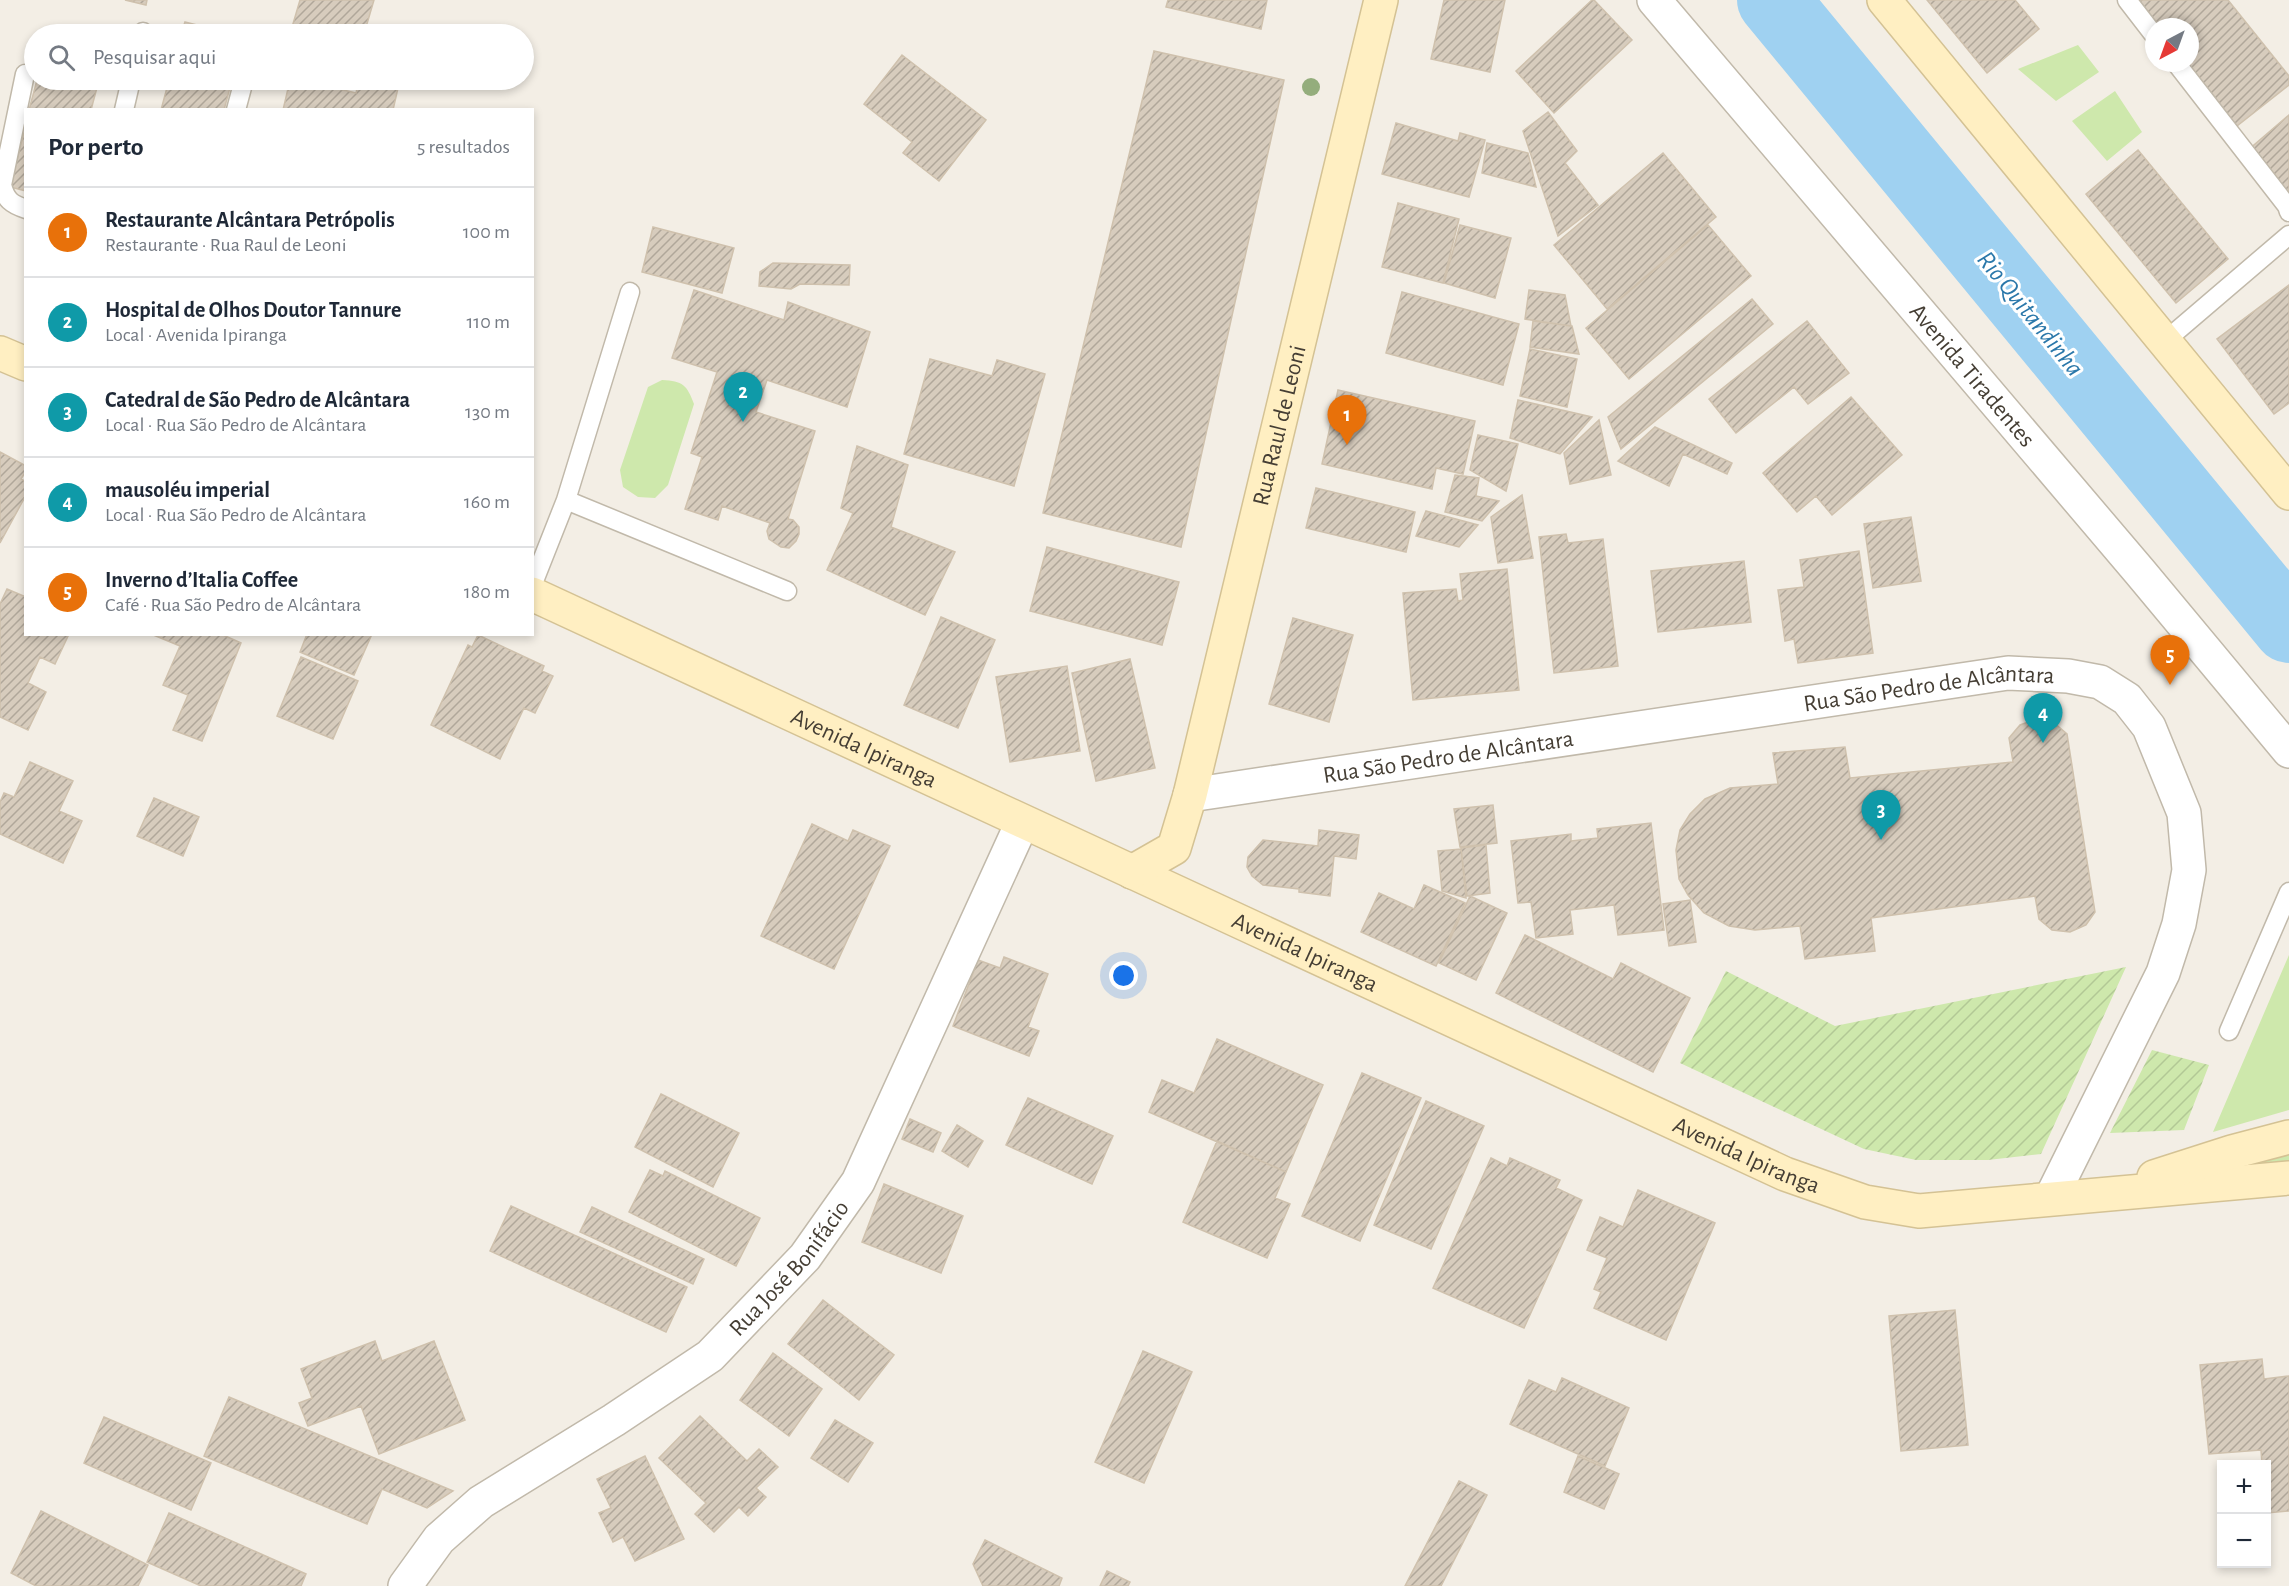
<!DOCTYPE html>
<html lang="pt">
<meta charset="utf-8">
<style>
body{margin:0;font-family:"Alegreya Sans",sans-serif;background:#f6f6f7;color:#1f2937}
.controls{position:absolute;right:18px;bottom:18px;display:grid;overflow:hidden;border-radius:0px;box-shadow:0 3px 9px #0003}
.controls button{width:54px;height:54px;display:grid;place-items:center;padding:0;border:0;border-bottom:2px solid #e0e1e3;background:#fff;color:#1f2937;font:30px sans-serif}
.compass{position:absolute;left:2145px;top:18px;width:54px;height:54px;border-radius:50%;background:#fff;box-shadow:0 3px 9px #0003;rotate:221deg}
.you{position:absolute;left:1124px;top:976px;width:21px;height:21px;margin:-15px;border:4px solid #fff;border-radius:50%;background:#1a73e8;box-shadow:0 0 0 9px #1a73e833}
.badge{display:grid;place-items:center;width:39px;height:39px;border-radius:50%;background:#0b8043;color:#fff;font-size:20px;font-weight:700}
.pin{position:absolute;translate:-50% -50px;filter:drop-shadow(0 2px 3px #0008)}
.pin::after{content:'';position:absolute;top:32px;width:21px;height:18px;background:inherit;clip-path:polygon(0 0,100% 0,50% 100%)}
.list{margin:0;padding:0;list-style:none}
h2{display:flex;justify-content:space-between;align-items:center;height:78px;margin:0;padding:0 24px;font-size:26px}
h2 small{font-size:20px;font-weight:400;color:#747a83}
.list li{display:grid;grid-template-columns:39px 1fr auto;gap:18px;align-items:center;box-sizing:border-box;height:90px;padding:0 24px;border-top:2px solid #e0e1e3}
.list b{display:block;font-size:22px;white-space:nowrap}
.list p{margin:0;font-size:20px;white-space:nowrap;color:#747a83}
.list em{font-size:20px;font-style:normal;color:#747a83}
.icon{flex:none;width:33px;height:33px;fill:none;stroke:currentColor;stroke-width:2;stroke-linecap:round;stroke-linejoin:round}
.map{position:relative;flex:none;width:2289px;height:1586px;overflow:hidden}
.search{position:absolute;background:#fff;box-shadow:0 3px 9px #0003;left:24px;top:24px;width:510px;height:66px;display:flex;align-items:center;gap:15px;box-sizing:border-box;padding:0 21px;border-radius:33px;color:#747a83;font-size:22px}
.panel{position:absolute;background:#fff;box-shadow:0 3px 9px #0003;left:24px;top:108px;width:510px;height:528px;border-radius:0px}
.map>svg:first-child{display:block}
.green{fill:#cee8ac}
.garden{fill:url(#garden-furrows)}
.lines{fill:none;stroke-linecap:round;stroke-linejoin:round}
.river{stroke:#9fd1f1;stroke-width:72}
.building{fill:url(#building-hatch);stroke:#cfc1ad;stroke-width:1.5}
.service-casing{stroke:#c1b9aa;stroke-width:21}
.minor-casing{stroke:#c1b9aa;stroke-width:36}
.secondary-casing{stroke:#d4c294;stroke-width:36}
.service{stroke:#fff;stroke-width:18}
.minor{stroke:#fff;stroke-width:33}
.secondary{stroke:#ffefc2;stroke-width:33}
.tree{fill:#94ad7c}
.labels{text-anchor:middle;stroke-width:6;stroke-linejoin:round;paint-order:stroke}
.street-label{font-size:24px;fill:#453e34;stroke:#fff}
.water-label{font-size:26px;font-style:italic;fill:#2b78aa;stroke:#fff}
</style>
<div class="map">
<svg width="2289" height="1586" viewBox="0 0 2289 1586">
<defs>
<pattern id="garden-furrows" width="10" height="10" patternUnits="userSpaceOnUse" patternTransform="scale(1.5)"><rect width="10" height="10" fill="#cee8ac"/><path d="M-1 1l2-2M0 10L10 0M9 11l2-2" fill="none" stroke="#b2c895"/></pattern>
<pattern id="building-hatch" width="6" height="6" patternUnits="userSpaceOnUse" patternTransform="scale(1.5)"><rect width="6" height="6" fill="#d7ccbd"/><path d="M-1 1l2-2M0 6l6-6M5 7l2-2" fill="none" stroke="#b0a79a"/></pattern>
</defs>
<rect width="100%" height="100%" fill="#f3eee5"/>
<path class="green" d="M2078,45L2099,72L2056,101L2018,69Z
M2115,91L2142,132L2107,161L2072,121Z
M662,380C683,381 687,385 694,404L668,485L655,498L638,497L623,487L620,470L648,387Z
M2289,955V1110L2213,1132Z
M2289,1155V1163L2207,1173Z"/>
<path class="garden" d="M2126,967L2041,1154L1988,1160H1916L1864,1149L1680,1063L1726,971L1835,1026Z
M2152,1050L2209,1065L2184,1130L2110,1133Z"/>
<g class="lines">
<path class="river" d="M1773,0L2289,627"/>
</g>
<path class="building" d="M125,0H147L146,5Z
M300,0H374L364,34H290Z
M1168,0H1267L1261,29L1166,7Z
M1444,0H1505L1490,72L1431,59Z
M1592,0H1594L1632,40L1554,113L1516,71Z
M1927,0H2015L2039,29L1987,73Z
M2135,0H2228L2289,76V85L2237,126L2186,63H2190V27H2157Z
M185,22L233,34H181Z
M49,30L66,34H48Z
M1154,51L1284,80L1181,547L1043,513Z
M902,55L986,120L939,181L903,153L912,142L864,104Z
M37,80H99L91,110H29Z
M169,80H232L224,110H161Z
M290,80H302L356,93L359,80L398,88L393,110H283Z
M332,80H352L350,85Z
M1548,112L1577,151L1565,163L1598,205L1558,236L1523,131Z
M2289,115V198L2248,150Z
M1396,123L1458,141L1460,133L1485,140L1469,197L1382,174Z
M26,125V191L10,187Z
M1487,143L1528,153L1536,187L1482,173Z
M2138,150L2228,259L2176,303L2086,194Z
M1663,153L1716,217L1607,309L1554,245Z
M1398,203L1459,219L1443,283L1382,267Z
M1460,225L1511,238L1495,298L1444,283Z
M1708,225L1751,276L1629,379L1586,328Z
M653,227L734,248L722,293L642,272Z
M773,263L850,265L849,285L800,284L791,289L759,286L760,272Z
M2289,285V403L2274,414L2217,339Z
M694,290L784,320L788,302L870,332L847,407L767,380L756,412L815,431L788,519L793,520L799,527V534L796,541L789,548L781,547L769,539L767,531L770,523L722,506L718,520L685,509L702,457L691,453L717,372L672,358Z
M1529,290L1565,295L1571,326L1525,319Z
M1402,292L1519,324L1503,385L1386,353Z
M1752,299L1773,324L1621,449L1608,417Z
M1533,321L1572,326L1579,354L1530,347Z
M1807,321L1849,373L1808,404L1794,387L1736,433L1709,399Z
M1530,349L1577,359L1567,407L1520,396Z
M930,359L992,376L997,360L1045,374L1014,486L904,454Z
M1338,390L1475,421L1463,474L1436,468L1432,489L1322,464Z
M1851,397L1902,455L1832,515L1816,496L1797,512L1763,473Z
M1518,400L1592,417L1560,454L1510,438Z
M1599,420L1611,475L1570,484L1564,453Z
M1655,427L1732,463L1727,474L1683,454L1669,486L1618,461Z
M1478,435L1518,444L1506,491L1470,470Z
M857,446L908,465L891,527L955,552L925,615L827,570L853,513L841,508Z
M0,452L26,466V471L21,479L26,482V495L0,543Z
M1455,475L1479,478L1476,496L1499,501L1482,521L1445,512Z
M1316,488L1415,512L1406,552L1306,528Z
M1522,495L1533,558L1498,563L1491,517Z
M1426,511L1478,525L1459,547L1416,536Z
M1911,517L1921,581L1873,588L1864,524Z
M1566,534L1568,543L1603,539L1618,666L1554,673L1539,537Z
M1047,547L1179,582L1162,645L1030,611Z
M1859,551L1873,653L1798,663L1794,639L1785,641L1778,590L1804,587L1800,560Z
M1744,561L1751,622L1658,632L1651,571Z
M1507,569L1519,690L1413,700L1403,593L1456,589L1458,601L1463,600L1460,574Z
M7,589L26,597V634H69L55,664L40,657L28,683L46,692L28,730L0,717V604Z
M941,617L995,640L958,728L904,705Z
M1293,618L1353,635L1329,722L1269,704Z
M151,634H221L241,643L202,741L173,730L188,695L163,685L180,646Z
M307,634H372L354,675L300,652Z
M478,635L544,666L542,671L553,676L535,713L524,708L500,759L431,725L468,645L472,647Z
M301,657L358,681L333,739L277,716Z
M1130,659L1155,768L1096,781L1072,673Z
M1067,666L1080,751L1010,762L996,677Z
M2034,720L2053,722L2067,734L2095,912L2086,925L2070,932L2052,930L2039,919L2035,896L1871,918L1875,951L1805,959L1800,926L1755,930L1729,926L1704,913L1688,895L1679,879L1676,850L1680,830L1690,814L1705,799L1730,788L1778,784L1773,753L1845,747L1850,778L2013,762L2009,738L2020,725Z
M30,762L73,781L59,811L82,821L63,863L0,834V802L4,793L14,797Z
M154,798L199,817L183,856L137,836Z
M1493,805L1497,843L1460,847L1454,809Z
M1651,823L1664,930L1618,935L1614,905L1570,910L1573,934L1536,938L1531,902L1518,903L1511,841L1571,834V841L1598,838L1597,829Z
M812,824L848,841L853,830L890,846L834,969L761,936Z
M1319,830L1359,835L1356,859L1334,856L1330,896L1299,892V889L1263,885L1252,876L1247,867L1248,857L1263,840L1318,846Z
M1486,845L1490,893L1467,896L1461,848Z
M1461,849L1466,898L1442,891L1438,851Z
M1424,885L1465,903L1436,966L1361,932L1379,893L1414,909Z
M1470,896L1507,913L1476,980L1439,963Z
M1690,900L1696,942L1669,946L1663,904Z
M1525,935L1613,979L1621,963L1690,998L1653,1072L1496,993Z
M1004,957L1048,974L1028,1027L1039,1031L1029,1056L953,1026L978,960L1000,968Z
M1217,1039L1323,1085L1286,1172L1149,1112L1162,1080L1194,1093Z
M1362,1073L1421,1098L1360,1241L1302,1216Z
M661,1094L739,1133L713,1187L635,1147Z
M1028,1098L1113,1136L1092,1184L1006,1145Z
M1426,1101L1484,1126L1431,1249L1374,1225Z
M910,1119L941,1133L933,1152L902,1139Z
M957,1125L983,1141L968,1167L942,1151Z
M1217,1141L1286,1172L1275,1198L1290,1204L1267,1258L1183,1222Z
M1491,1158L1507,1166L1510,1158L1560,1180L1556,1188L1582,1200L1524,1328L1433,1288Z
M650,1170L663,1176L665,1171L760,1218L736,1266L629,1212Z
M884,1184L963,1216L941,1273L862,1242Z
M1638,1190L1715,1223L1666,1340L1594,1308L1601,1292L1594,1289L1607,1258L1587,1250L1600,1217L1623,1227Z
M511,1206L687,1287L666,1332L490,1251Z
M592,1207L704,1259L693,1284L580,1232Z
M823,1300L894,1355L859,1400L788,1344Z
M1955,1310L1968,1445L1901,1451L1889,1316Z
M375,1341L382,1361L434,1341L465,1420L379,1454L361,1406L308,1426L299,1403L312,1398L301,1369Z
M1143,1351L1192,1372L1144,1483L1095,1462Z
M773,1353L822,1389L789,1436L740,1400Z
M2262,1359L2264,1379L2289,1376V1511L2267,1513L2266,1464H2262L2261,1450L2209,1454L2200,1365Z
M1562,1378L1629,1408L1605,1466L1510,1424L1529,1380L1556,1392Z
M229,1397L453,1491L427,1508L382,1489L367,1524L204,1456Z
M700,1416L747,1461L759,1449L778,1467L756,1488L766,1497L748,1516L739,1507L714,1532L695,1514L706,1503L659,1458Z
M104,1417L211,1463L191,1510L84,1463Z
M835,1420L873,1443L848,1482L811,1458Z
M645,1456L684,1539L635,1561L623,1537L613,1542L599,1513L611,1508L597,1479Z
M1578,1456L1619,1474L1604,1509L1564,1492Z
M1459,1481L1487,1495L1441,1586H1405Z
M41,1511L148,1565L138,1586H36L11,1573Z
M169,1513L306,1574L301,1586H201L147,1562Z
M985,1540L1062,1578L1059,1586H983L973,1564Z
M1107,1571L1130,1582L1128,1586H1100Z"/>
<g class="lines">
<g class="service-casing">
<path id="service" d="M2127,0L2154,35
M143,34V32
M2176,63L2287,206L2289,212
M25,74L2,185C6,200 11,204 26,209
M124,110L131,80
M236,110L244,80
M2165,341L2289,235
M566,500L630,292
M532,586L566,500L787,591
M2229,1031L2289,892"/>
</g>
<g class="minor-casing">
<g id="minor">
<path id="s1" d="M1654,0L2140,572L2289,751"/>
<path id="s2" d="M1190,795L2008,673L2068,676L2100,682L2127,699L2149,727L2184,813L2189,870L2179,924L2163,973L2051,1198"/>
<path id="s3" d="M405,1586L439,1539L481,1502L614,1420L710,1356L805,1257L858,1182L1022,823"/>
</g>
</g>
<g class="secondary-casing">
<g id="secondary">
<path d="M1884,0L2289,493"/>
<path d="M0,353L26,364"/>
<path id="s4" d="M532,594L1785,1174L1865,1202L1919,1211L2289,1178"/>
<path id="s5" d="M1132,872L1174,848L1190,795L1381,0"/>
<path d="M2154,1177L2232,1152L2289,1137"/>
</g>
</g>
<use href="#service" class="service"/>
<use href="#minor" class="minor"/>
<use href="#secondary" class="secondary"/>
</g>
<circle class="tree" cx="1311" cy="87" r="9"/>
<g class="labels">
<g class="street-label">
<text dy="8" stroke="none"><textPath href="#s1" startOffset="492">Avenida Tiradentes</textPath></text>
<text dy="8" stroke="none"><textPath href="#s5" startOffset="484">Rua Raul de Leoni</textPath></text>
<text dy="8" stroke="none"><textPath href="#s2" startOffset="747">Rua São Pedro de Alcântara</textPath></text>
<text dy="8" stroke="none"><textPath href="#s4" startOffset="366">Avenida Ipiranga</textPath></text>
<text dy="8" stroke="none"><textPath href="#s2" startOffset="261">Rua São Pedro de Alcântara</textPath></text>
<text dy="8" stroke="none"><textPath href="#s4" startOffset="852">Avenida Ipiranga</textPath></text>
<text dy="8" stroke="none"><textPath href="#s4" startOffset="1338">Avenida Ipiranga</textPath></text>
<text dy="8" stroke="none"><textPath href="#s3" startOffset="504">Rua José Bonifácio</textPath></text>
</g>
<g class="water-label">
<text transform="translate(2031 313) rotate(51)" y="9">Rio Quitandinha</text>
</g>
</g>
</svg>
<div class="controls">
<button>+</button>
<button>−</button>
</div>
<svg class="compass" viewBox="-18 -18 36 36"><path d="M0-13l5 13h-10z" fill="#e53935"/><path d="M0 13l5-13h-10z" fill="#747a83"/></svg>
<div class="you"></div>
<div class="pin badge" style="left:1347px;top:445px;background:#e8710a">1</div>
<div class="pin badge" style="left:743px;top:422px;background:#0f9aa8">2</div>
<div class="pin badge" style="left:1881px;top:840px;background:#0f9aa8">3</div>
<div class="pin badge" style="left:2043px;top:743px;background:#0f9aa8">4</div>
<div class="pin badge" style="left:2170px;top:685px;background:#e8710a">5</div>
<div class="search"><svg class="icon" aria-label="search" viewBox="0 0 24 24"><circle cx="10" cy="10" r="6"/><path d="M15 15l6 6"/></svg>Pesquisar aqui</div>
<section class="panel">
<h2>Por perto<small>5 resultados</small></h2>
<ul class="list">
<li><span class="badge" style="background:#e8710a">1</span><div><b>Restaurante Alcântara Petrópolis</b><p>Restaurante · Rua Raul de Leoni</p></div><em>100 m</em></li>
<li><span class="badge" style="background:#0f9aa8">2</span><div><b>Hospital de Olhos Doutor Tannure</b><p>Local · Avenida Ipiranga</p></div><em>110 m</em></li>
<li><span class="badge" style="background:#0f9aa8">3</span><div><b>Catedral de São Pedro de Alcântara</b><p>Local · Rua São Pedro de Alcântara</p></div><em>130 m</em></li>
<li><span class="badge" style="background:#0f9aa8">4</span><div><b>mausoléu imperial</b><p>Local · Rua São Pedro de Alcântara</p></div><em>160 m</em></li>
<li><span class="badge" style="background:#e8710a">5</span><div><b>Inverno d’Italia Coffee</b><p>Café · Rua São Pedro de Alcântara</p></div><em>180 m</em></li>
</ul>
</section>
</div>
